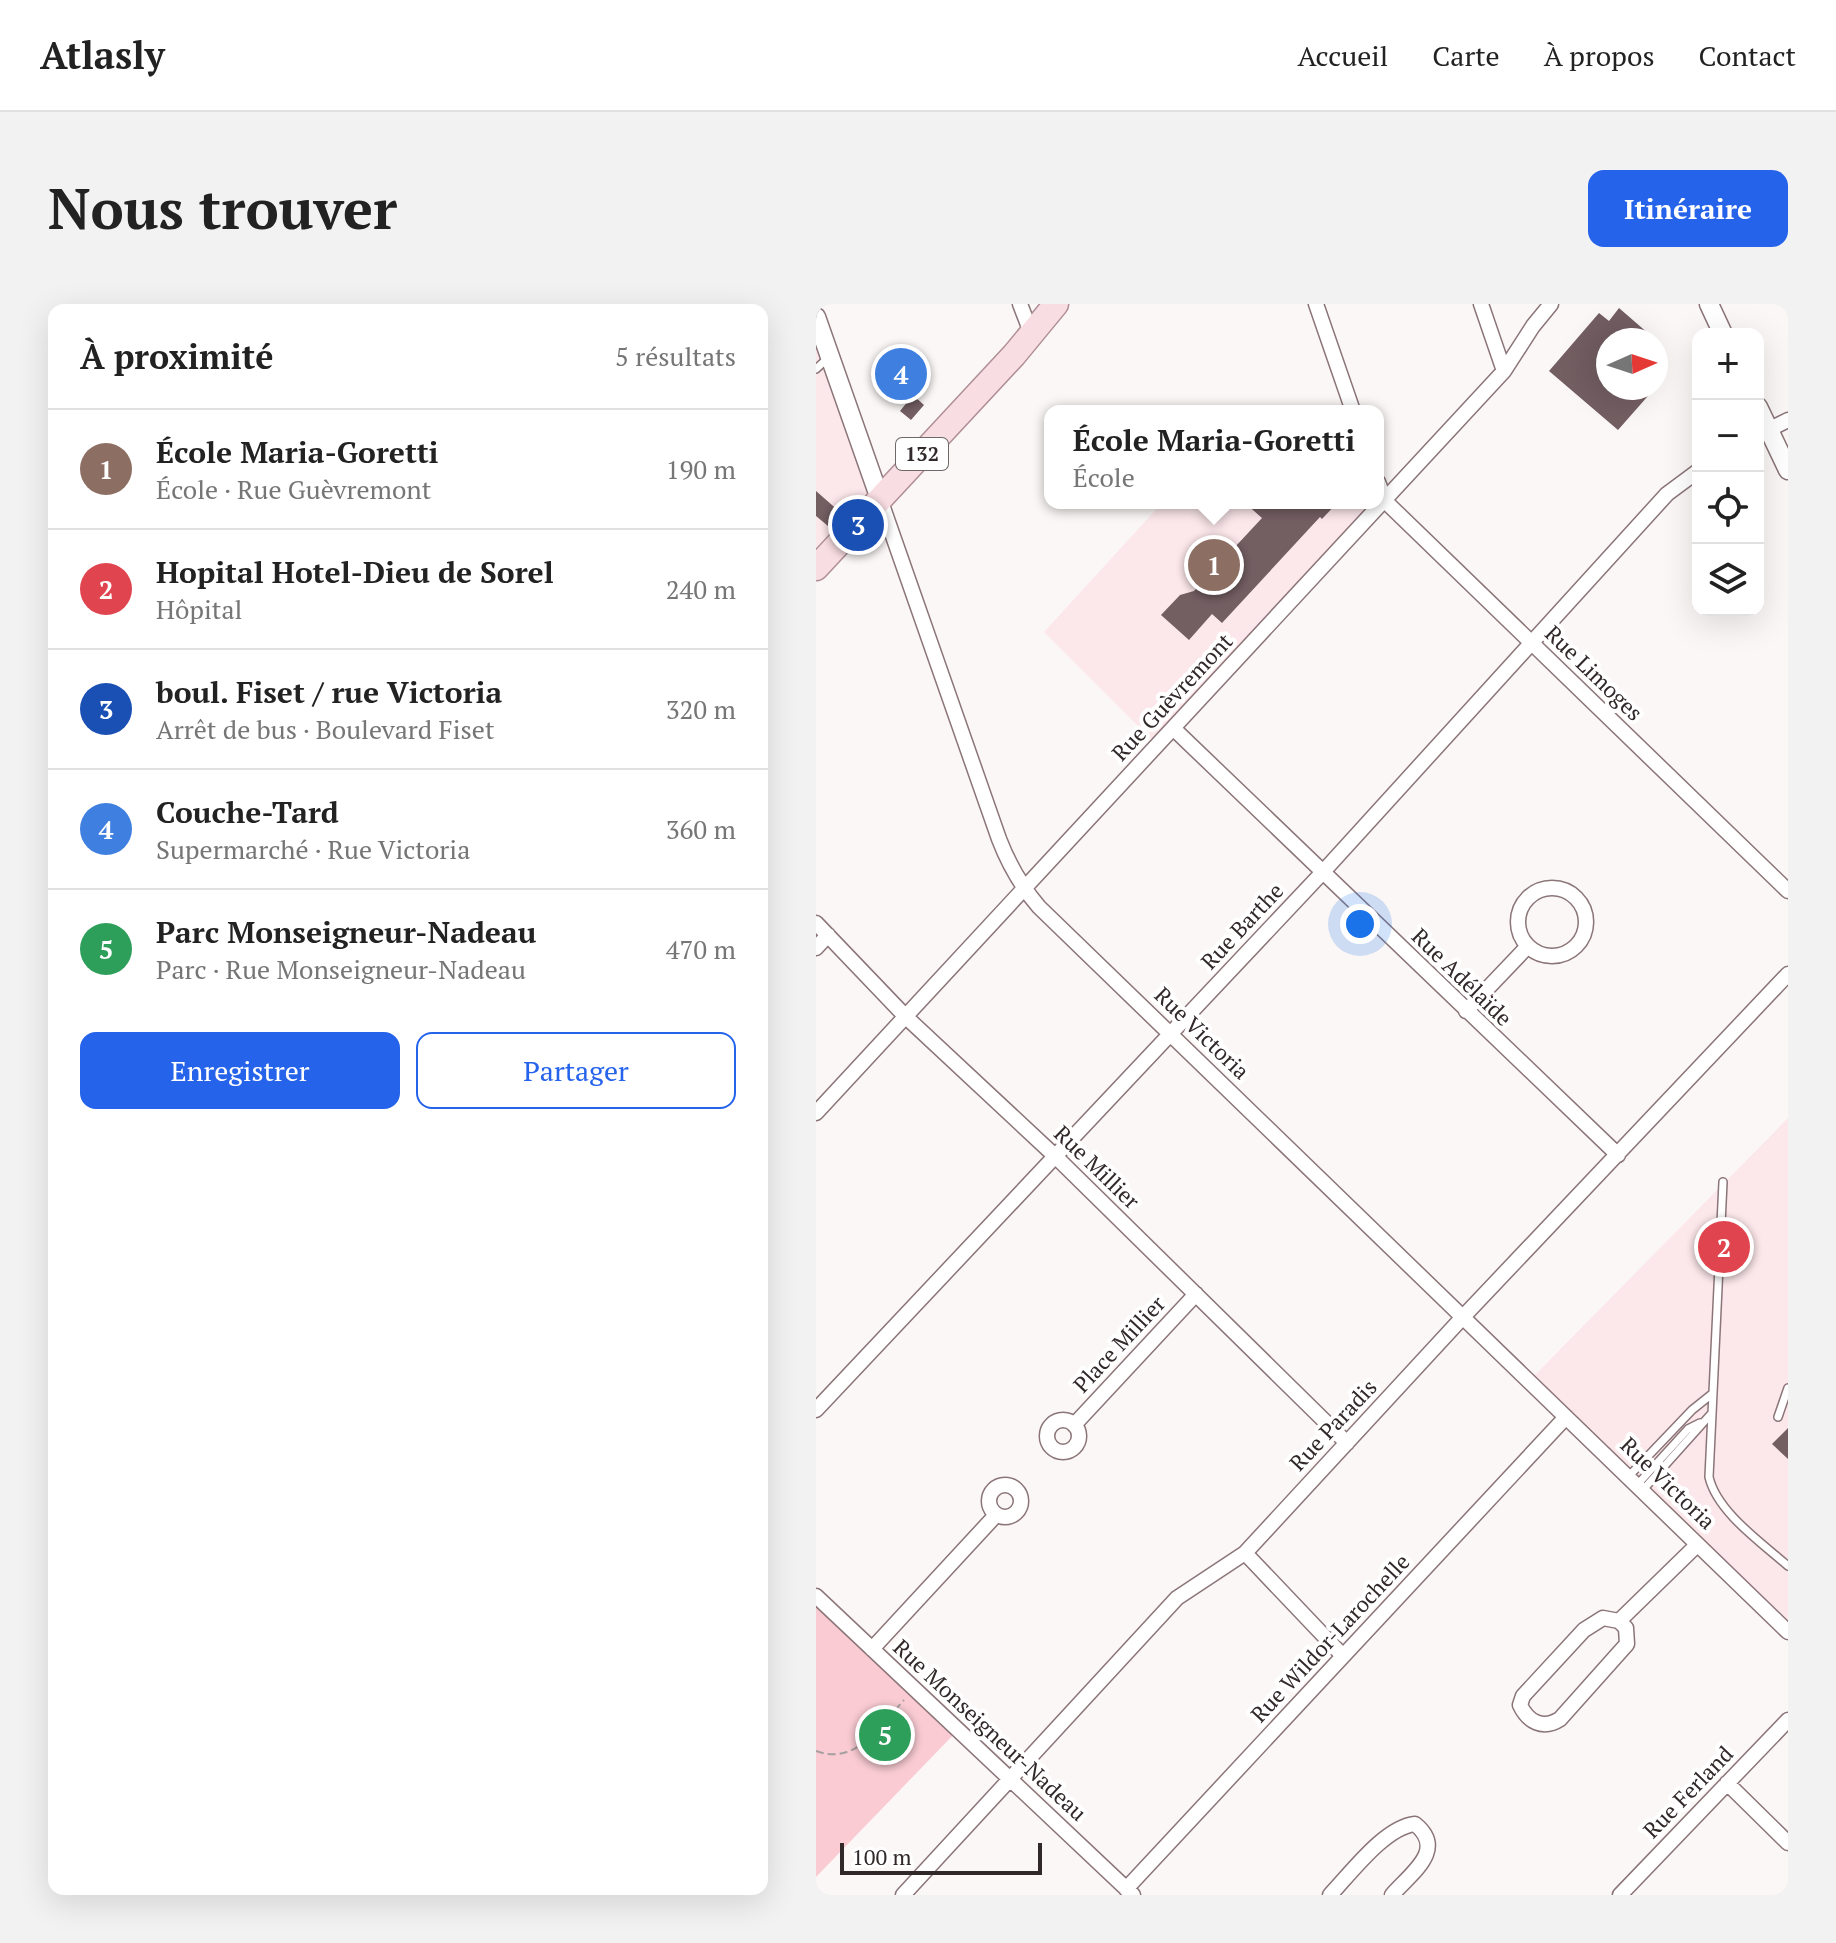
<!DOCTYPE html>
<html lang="fr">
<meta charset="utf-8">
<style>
body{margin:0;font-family:"PT Serif",serif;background:#f2f2f2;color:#222}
.controls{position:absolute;right:24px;top:24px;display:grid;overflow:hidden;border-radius:16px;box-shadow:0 8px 32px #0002}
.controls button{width:72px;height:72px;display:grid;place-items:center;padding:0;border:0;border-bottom:2px solid #e0e0e0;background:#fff;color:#222;font:40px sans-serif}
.compass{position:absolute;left:780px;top:24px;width:72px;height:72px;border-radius:50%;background:#fff;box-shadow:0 8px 32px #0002;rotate:87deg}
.scale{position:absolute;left:24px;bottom:20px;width:202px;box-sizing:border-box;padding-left:8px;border:4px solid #312829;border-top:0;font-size:22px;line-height:28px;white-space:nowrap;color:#312829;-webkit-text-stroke:6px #fff;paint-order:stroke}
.you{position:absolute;left:544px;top:620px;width:28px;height:28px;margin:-20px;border:6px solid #fff;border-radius:50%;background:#1a73e8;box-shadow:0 0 0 12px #1a73e833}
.badge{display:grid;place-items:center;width:52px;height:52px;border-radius:50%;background:#2563eb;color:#fff;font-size:26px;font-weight:700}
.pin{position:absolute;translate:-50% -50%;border:4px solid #fff;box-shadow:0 2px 8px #0006}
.popup{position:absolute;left:228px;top:101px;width:340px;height:104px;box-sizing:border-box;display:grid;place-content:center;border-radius:16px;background:#fff;filter:drop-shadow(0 2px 6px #0005);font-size:26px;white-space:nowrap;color:#767676}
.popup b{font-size:30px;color:#222}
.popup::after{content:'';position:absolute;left:50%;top:100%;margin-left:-16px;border:16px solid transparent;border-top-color:#fff}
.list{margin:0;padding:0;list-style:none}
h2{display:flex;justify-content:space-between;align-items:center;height:104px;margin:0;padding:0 32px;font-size:34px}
h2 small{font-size:26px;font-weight:400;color:#767676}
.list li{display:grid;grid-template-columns:52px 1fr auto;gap:24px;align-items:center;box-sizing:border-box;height:120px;padding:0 32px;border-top:2px solid #e0e0e0}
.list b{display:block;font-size:30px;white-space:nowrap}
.list p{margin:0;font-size:26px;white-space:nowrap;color:#767676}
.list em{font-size:26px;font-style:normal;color:#767676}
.actions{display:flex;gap:16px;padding:24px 32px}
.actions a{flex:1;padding:18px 0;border:2px solid #2563eb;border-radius:16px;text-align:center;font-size:28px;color:#2563eb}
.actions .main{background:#2563eb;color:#fff}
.icon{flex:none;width:44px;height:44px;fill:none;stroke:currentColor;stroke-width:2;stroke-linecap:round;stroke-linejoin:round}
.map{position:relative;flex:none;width:972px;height:1591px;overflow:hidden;border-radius:16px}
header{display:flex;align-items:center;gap:48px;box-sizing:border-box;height:112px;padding:0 40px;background:#fff;border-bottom:2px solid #e0e0e0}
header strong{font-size:38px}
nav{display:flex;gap:44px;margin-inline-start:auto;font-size:28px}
.intro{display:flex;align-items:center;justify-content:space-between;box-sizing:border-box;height:192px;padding:0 48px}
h1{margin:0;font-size:56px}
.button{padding:20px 36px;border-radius:16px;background:#2563eb;color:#fff;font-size:28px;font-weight:700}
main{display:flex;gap:48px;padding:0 48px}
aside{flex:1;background:#fff;border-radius:16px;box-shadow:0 8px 32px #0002}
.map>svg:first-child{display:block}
.built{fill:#fce7ea}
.green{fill:#facbd3}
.building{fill:#735e62}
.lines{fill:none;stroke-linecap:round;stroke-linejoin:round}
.service-casing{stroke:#8b7578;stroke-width:10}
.minor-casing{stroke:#8b7578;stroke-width:17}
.tertiary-casing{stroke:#8b7578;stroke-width:21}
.primary-casing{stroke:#af8f94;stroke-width:27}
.path{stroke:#a69fa0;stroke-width:2;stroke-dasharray:8 4;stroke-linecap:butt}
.service{stroke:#fff;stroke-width:7}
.minor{stroke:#fff;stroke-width:14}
.tertiary{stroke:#fff;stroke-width:18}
.primary{stroke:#f8dde2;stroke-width:24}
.labels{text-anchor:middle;stroke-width:8;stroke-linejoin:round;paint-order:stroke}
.shield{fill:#fff;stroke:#6f6869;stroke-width:2}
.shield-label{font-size:20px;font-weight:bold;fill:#312829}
.street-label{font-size:22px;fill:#312829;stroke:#fff}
</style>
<header>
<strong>Atlasly</strong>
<nav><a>Accueil</a><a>Carte</a><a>À propos</a><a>Contact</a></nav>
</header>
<div class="intro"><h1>Nous trouver</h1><a class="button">Itinéraire</a></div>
<main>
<aside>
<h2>À proximité<small>5 résultats</small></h2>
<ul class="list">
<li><span class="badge" style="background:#8d6e63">1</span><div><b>École Maria-Goretti</b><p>École · Rue Guèvremont</p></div><em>190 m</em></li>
<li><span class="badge" style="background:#e0444e">2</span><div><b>Hopital Hotel-Dieu de Sorel</b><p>Hôpital</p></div><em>240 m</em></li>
<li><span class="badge" style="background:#1a4fb4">3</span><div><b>boul. Fiset / rue Victoria</b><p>Arrêt de bus · Boulevard Fiset</p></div><em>320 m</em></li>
<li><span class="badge" style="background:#3f7fe0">4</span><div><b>Couche-Tard</b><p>Supermarché · Rue Victoria</p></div><em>360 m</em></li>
<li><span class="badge" style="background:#2e9e5b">5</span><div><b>Parc Monseigneur-Nadeau</b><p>Parc · Rue Monseigneur-Nadeau</p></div><em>470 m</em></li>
</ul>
<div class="actions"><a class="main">Enregistrer</a><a>Partager</a></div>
</aside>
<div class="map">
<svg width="972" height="1591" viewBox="0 0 972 1591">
<rect width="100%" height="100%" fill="#fcf7f7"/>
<path class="built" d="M0,22L64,195L0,263Z
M568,194L340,440L228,328L346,199H562Z
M972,814V1317L718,1072Z"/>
<path class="green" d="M0,1292L142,1426L0,1573Z"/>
<path class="building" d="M803,4L833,30L828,36H792V84H839L802,126L733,67L783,9L793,17Z
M100,49L110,73L75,87L65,63Z
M97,91L108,101L95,116L84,107Z
M0,187L24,208L12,222L0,212Z
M429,199H521L506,215L504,213L406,319L396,310L373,336L345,311L364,291L378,287L446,214Z
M972,1124V1155L956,1140Z"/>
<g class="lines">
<g class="service-casing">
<path id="service" d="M0,65L12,54
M907,878L893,1173C901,1208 946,1239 972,1262
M962,1113L972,1084
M812,1173L876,1106L896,1090
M820,1182L872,1125L884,1119
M826,1187L895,1110"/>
</g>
<g class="minor-casing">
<path id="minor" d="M204,0L216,31
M500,0L537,107
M665,0L688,67
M942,131L972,116
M562,178L569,197L972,587
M64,195L183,535C193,561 205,582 223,603L972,1328
M358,425L802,851
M702 618a34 34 0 1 1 68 0a34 34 0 1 1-68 0Z
M0,619L90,713L239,852L531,1139
M0,644L12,631
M650,707L712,642
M0,809L688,67L717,22L735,0
M0,1106L506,569L851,190L882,167
M231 1132a16 16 0 1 1 32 0a16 16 0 1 1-32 0Z
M258,1121L380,990
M173 1197a16 16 0 1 1 32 0a16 16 0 1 1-32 0Z
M429,1249L527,1352
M0,1292L317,1591
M787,1314L803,1317L810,1324L811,1340L744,1415C727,1426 712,1418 704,1401L707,1392L768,1326Z
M803,1317L881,1241
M56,1345L180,1211
M911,1479L972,1539
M310,1585L750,1113
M87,1591L361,1294L429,1249L646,1014L972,670
M514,1591C535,1569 569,1523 599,1520C631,1546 595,1569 576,1591
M804,1591L972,1416"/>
</g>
<g class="tertiary-casing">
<path id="tertiary" d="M893,0L907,30
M0,13L64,195
M942,103L972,166"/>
</g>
<g class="primary-casing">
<path id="primary" d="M0,264L198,51L240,0"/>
</g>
<path class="path" d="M0,1447C40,1462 64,1422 88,1396"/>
<use href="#service" class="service"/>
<use href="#minor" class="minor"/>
<use href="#tertiary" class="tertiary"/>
<use href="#primary" class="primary"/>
</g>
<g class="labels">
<rect class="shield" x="80" y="134" width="52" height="32" rx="6"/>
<g class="shield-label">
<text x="106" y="157">132</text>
</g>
<g class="street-label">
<text transform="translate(778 369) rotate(44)" y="8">Rue Limoges</text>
<text transform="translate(356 393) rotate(-47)" y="8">Rue Guèvremont</text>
<text transform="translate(426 622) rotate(-47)" y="8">Rue Barthe</text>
<text transform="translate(646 673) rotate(44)" y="8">Rue Adélaïde</text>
<text transform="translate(386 729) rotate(44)" y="8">Rue Victoria</text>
<text transform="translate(281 863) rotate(44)" y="8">Rue Millier</text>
<text transform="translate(303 1040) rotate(-47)" y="8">Place Millier</text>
<text transform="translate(517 1121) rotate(-47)" y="8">Rue Paradis</text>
<text transform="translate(852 1179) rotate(44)" y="8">Rue Victoria</text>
<text transform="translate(514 1334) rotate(-47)" y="8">Rue Wildor-Larochelle</text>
<text transform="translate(174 1426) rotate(43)" y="8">Rue Monseigneur-Nadeau</text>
<text transform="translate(872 1488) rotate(-46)" y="8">Rue Ferland</text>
</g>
</g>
</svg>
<div class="controls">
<button>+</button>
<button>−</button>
<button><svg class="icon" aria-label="locate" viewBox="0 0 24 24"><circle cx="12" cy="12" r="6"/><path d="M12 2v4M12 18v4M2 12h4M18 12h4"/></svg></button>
<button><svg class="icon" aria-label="layers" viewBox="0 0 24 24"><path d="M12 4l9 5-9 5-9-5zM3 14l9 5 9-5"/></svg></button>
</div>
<svg class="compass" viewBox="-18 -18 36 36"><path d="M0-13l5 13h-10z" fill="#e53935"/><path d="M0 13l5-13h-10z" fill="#767676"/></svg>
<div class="scale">100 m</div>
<div class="you"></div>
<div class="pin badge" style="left:398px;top:261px;background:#8d6e63">1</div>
<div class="popup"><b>École Maria-Goretti</b>École</div>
<div class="pin badge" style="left:908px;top:943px;background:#e0444e">2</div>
<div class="pin badge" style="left:42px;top:221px;background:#1a4fb4">3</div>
<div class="pin badge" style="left:85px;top:70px;background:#3f7fe0">4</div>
<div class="pin badge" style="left:69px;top:1431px;background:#2e9e5b">5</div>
</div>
</main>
